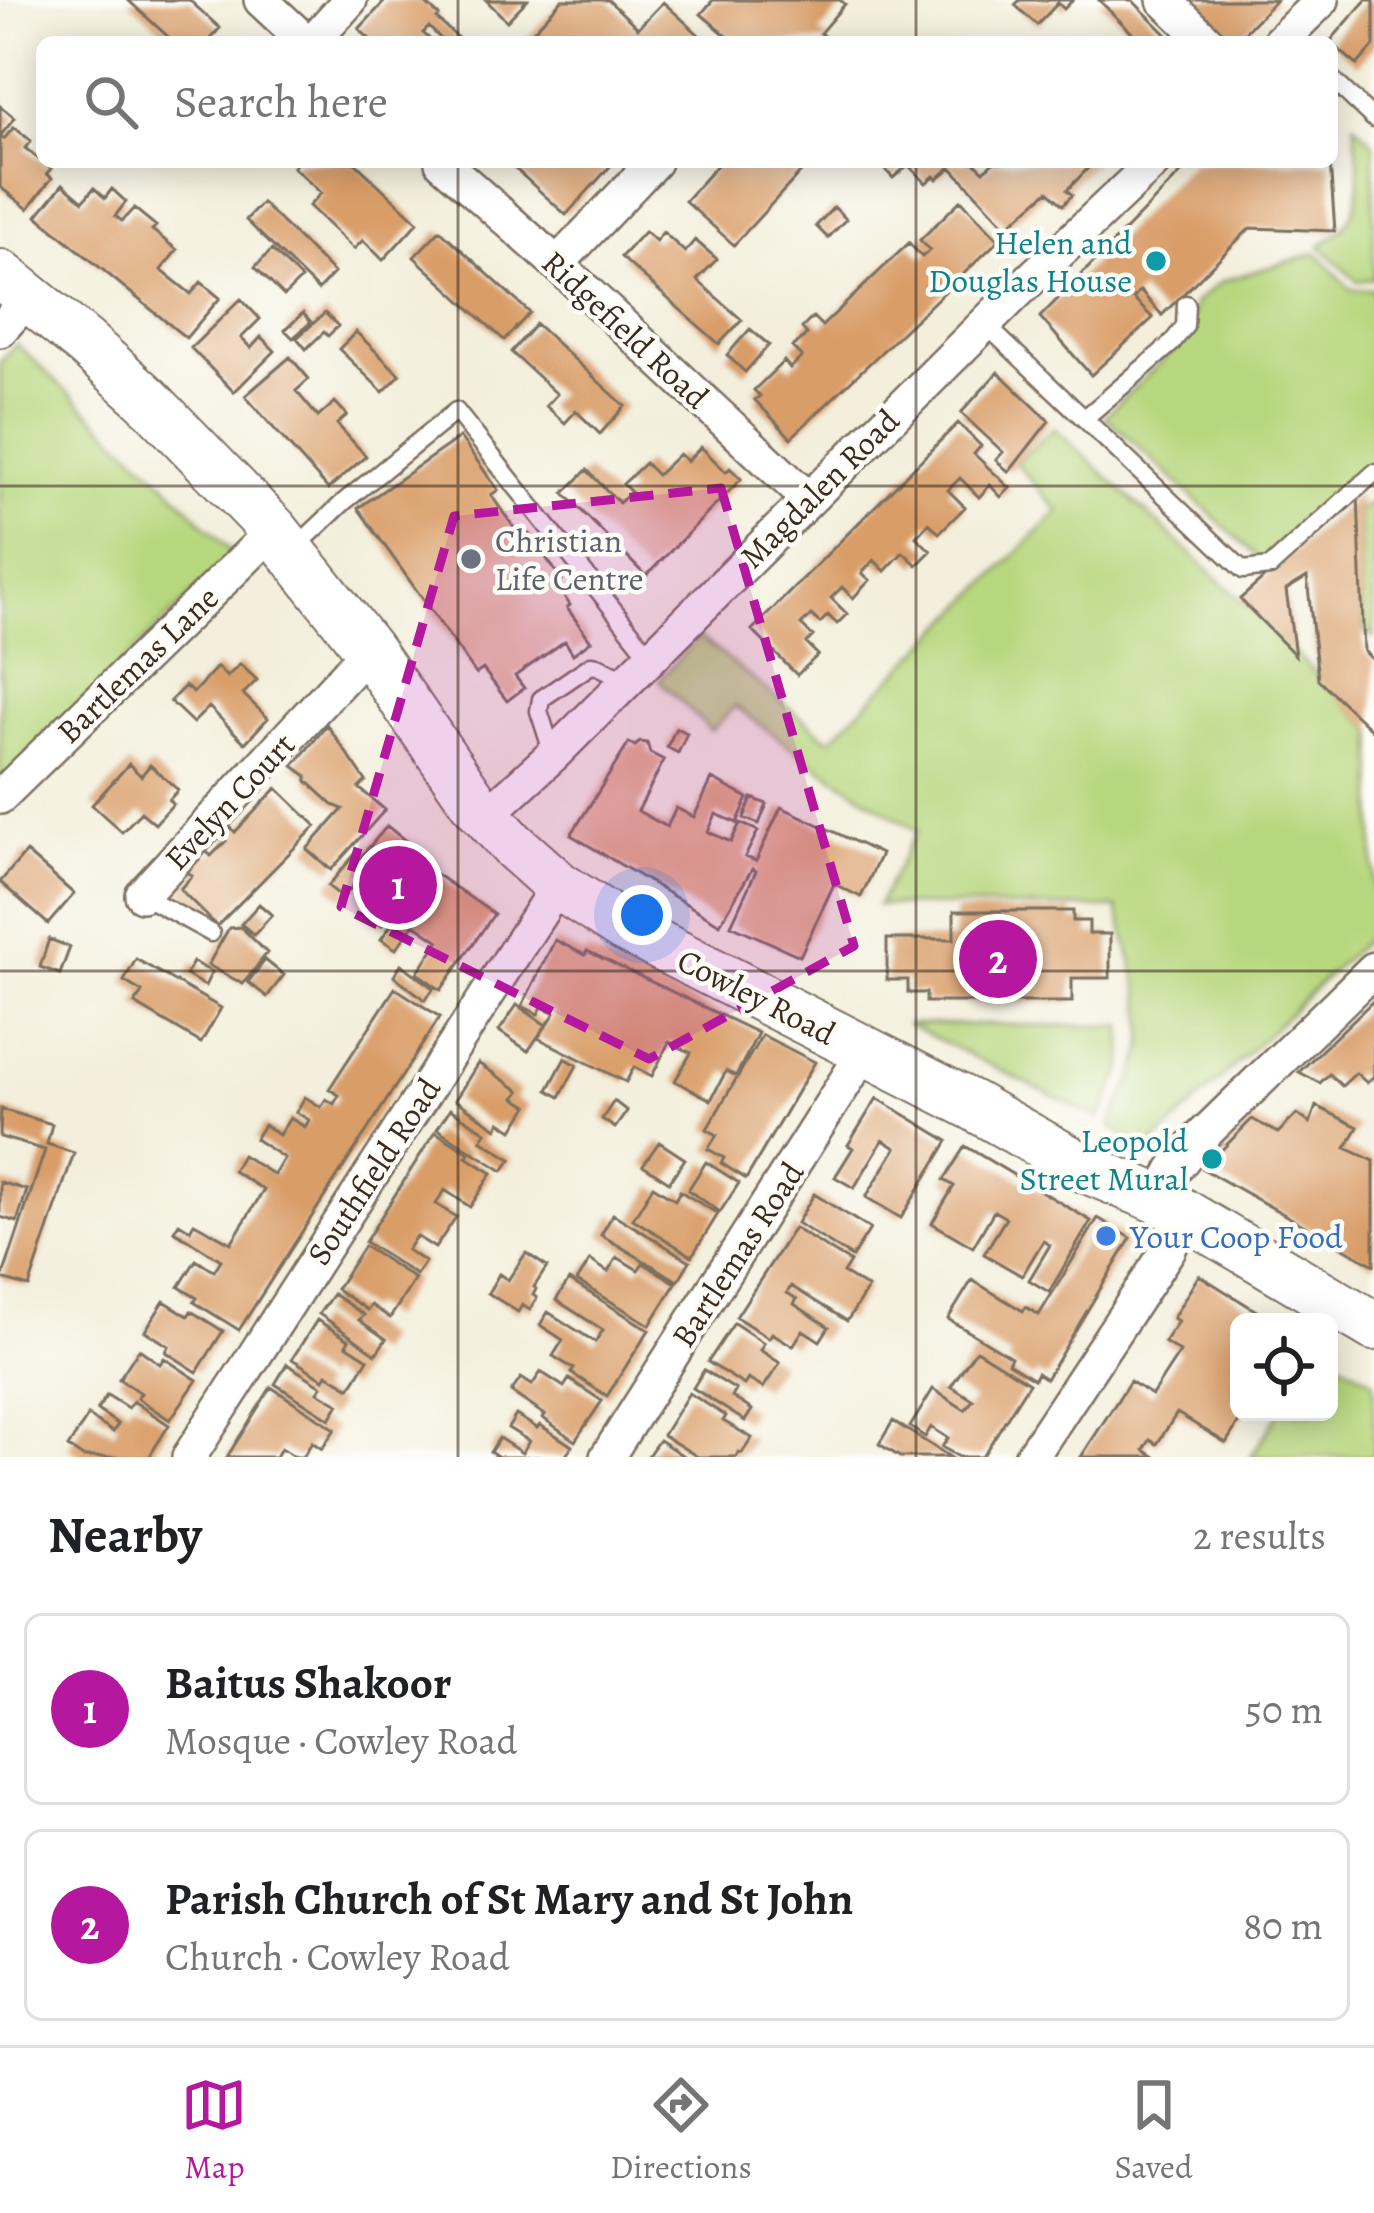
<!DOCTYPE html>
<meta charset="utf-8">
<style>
body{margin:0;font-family:Alegreya,serif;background:#f6f6f6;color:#202124}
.controls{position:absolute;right:36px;bottom:36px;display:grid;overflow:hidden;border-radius:18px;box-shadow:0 6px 30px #0003}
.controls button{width:108px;height:108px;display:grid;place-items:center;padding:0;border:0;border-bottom:3px solid #e0e0e0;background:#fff;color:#202124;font:60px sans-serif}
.you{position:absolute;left:642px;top:915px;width:42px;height:42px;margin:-30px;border:9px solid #fff;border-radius:50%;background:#1a73e8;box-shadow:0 0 0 18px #1a73e833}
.badge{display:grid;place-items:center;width:78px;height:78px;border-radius:50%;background:#b5179e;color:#fff;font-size:39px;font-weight:700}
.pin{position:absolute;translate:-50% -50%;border:6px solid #fff;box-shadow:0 3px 12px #0006}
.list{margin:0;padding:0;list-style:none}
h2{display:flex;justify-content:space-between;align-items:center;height:156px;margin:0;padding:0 48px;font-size:51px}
h2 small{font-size:39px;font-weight:400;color:#757577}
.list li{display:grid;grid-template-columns:78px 1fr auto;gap:36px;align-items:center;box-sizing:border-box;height:192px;margin:0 24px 24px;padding:0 24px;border:3px solid #e0e0e0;border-radius:18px}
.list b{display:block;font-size:45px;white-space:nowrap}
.list p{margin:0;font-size:39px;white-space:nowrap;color:#757577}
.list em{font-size:39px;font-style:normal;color:#757577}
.icon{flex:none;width:66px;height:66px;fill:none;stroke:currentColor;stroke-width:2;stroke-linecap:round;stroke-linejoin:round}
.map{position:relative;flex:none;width:1374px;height:1457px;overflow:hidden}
.search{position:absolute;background:#fff;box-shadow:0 6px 30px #0003;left:36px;right:36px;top:36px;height:132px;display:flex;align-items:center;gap:30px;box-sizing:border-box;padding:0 42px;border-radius:18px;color:#757577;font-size:45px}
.sheet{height:588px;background:#fff}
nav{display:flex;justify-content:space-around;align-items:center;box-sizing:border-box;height:168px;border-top:3px solid #e0e0e0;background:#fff;font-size:33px;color:#757577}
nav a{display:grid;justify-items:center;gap:6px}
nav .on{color:#b5179e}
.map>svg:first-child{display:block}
.green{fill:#b7d77e;stroke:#79804e;stroke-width:3}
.building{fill:#d99d68}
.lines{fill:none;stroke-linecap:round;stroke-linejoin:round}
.service-casing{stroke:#7b6f60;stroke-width:21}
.minor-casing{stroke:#7b6f60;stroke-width:38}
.secondary-casing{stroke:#7b6f60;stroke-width:52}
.service{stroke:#fff;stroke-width:16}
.minor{stroke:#fff;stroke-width:33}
.secondary{stroke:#fff;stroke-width:48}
.marked{fill:#b5179e;fill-opacity:0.2;stroke:#b5179e;stroke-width:9;stroke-dasharray:24 15;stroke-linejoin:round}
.grid{fill:none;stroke:#3b2a1e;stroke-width:3;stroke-opacity:0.55}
.culture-dot{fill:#0f9aa8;stroke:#fdfcf7;stroke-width:4.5}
.worship-dot{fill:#6b7280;stroke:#fdfcf7;stroke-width:4.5}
.shop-dot{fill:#3f7fe0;stroke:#fdfcf7;stroke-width:4.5}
.labels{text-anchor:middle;stroke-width:9;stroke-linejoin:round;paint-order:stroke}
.culture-label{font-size:33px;fill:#0d838f;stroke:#fdfcf7;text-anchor:end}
.street-label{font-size:33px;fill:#3b2a1e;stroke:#fdfcf7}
.worship-label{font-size:33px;fill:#5b616d;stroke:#fdfcf7;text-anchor:start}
.shop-label{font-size:33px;fill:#366cbe;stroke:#fdfcf7;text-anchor:start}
</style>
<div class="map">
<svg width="1374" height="1457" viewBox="0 0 1374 1457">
<rect width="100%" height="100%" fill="#fdfcf7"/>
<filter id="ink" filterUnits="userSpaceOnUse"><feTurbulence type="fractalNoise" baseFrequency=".00833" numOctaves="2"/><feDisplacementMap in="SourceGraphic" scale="24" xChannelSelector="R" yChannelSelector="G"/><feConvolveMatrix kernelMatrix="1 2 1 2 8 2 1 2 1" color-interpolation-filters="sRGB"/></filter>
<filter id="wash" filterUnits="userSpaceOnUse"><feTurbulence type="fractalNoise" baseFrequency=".004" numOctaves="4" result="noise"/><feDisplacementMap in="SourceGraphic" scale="48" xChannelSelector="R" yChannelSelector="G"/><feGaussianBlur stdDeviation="2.7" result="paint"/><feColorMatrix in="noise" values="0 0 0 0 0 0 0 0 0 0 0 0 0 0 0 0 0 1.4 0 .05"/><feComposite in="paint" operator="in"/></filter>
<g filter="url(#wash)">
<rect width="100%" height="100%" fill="#f3efdc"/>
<path class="green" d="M1354,124L1374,143V279L1357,281L1320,246C1327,240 1337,235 1343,228C1368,201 1357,157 1354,124Z
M1317,253L1351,290L1374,289V462L1261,560L1105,416L1189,335L1195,303L1222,281Z
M16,344L166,484L233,554L0,783V362Z
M1054,428L1240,599L1374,732V931L1151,1146H1139L1110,1126C1121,1101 1137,1074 1143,1047C1150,1006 1127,949 1117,908L878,905L917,831L807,759L735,706L711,731L659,680L699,637L830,740L1059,511L1016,463Z
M1374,504V637L1364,630L1359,508Z
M906,1024L1123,1026V1068L1100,1119Z
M1329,1355L1374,1381V1457H1251L1279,1412H1329Z"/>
<g id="blocks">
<path class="building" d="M128,0H189L220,28L207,42H174Z
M386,0H422L439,16L437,19L459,39L456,42H444L429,27L423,33L433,42H373L359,29Z
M486,0H527L507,21Z
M562,0H608L638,28L663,2L698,34L690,42H523Z
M713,0H840L845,4L820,33L831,42H734L701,14Z
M1020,0H1073L1064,9L1058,3L1037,25L1015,5Z
M1099,0H1132L1174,42H1141Z
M1188,0H1276L1235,42H1231Z
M1366,0H1374V46L1357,65L1332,44V39Z
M0,106L15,118L0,136Z
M14,127L31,141L25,148L51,169L47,174L52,178L28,209L0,187V136L4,139Z
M298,162H354L418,222L383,260L363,240L354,249L309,206L321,193L293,167Z
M508,162H614L566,215Z
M720,162H810L734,245L685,201Z
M878,162H974L984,171L993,162H1094L1067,190L1072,195L1063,205L1048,191L1007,227L951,167L937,179L934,176L926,183L908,165L893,178Z
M1192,162H1330L1335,231L1250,228L1162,315L1140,291L1133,299L1153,318L1091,375L1040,317Z
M63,184L83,201L94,188L105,198L112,189L126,202L115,216L122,221L134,208L156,226L152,230L177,250L161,270L191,294L201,282L220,298L186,338L37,216Z
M961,200L999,240L791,438L755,400L760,396L754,390L784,361L790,368L802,357L792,347L807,334L802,328L813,317L822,326L909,243L922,257L930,250L920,240Z
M262,203L334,273L318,290L246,220Z
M834,207L846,219L828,238L816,226Z
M440,230L530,313L504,340L414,257Z
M645,231L656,241L663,232L685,252L695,240L717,259L697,280L742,320L719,344L621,257Z
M272,250L301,279L284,296L255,267Z
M241,299L260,319L241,338L251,348L261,337L275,351L234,392L191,348Z
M303,313L311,322L293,338L285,330Z
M325,313L338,326L328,336L324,332L306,349L297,338Z
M536,324L625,406L600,434L576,411L565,423L546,406L557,394L511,352Z
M750,329L769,345L745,372L727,355Z
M356,332L400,375L383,392L339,349Z
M290,357L309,379L296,391L318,417L335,402L347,415L337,424L366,456L328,489L245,396Z
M998,372L1049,421L1009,472L996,460L1003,452L961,413Z
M958,423L981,446L974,454L1010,488L1001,497L990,485L979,497L960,478L948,490L965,507L939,533L929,523L916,537L931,551L917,565L903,552L885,571L874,560L862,573L870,580L853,598L842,587L831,598L847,614L837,624L828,615L820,623L811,615L801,625L813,636L806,643L818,655L797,675L752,630Z
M460,437L498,490L491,495L522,539L529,534L562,580L556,585L570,605L567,608L591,641L573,654L565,641L515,676L524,688L507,701L483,669L476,674L358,508Z
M701,447L726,472L730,468L741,479L646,576L564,493L587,470L619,503L631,492L623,484L645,463L657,475L679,454L687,461Z
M1358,495L1364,651L1374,661V732L1318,679L1307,577L1286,590L1295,655L1240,599Z
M240,664L257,680L243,694L268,718L245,743L209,707L193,723L170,701L185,686L193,693L217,667L227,677Z
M327,725L366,781L359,788L385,810L331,870L307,849L343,809L333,805L307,781V776L293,766Z
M676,728L687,733L678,753L667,747Z
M640,742L647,743L650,753L664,760L638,811L667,827L676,808L694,817L712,779L748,798L737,823L716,814L708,832L731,842L740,823L758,831L745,857L756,861L781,807L881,854L861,897L834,884L800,956L731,925L756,871L752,869L720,924L571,835L629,743L635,746Z
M129,764L141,776L150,765L178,790L169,800L173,804L155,824L141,812L122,832L92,805Z
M277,788L316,826L217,926L180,889L192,876L185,870L205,850L211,856L226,841L217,833L226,823L235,832Z
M752,798L767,804L759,824L744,818Z
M387,826L428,859L401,891L406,896L382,925L367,913L391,883L369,866L343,898L328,886L355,854L360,858Z
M26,852L74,894L48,924L0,882Z
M430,870L494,914L441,990L417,973L439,941L414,924L396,949L381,939Z
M259,904L272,915L254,935L241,924Z
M954,911H1073V921H1089V934H1110V978H1072V1002H926V993H908V980H887V939H954Z
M241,927L267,953L243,984L208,965L229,928Z
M49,939L70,947L60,974L40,967Z
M555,940L585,955L587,951L758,1033L736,1076L726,1071L711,1100L675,1081L691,1053L669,1042L652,1076L634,1067L626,1082L538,1038L555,1013L542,1007L538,1014L522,1006Z
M136,959L221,1008L201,1043L135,1004L142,992L124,981Z
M265,960L284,975L267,997L248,982Z
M193,962L212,972L205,986L186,975Z
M401,964L434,988L425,1000L394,976Z
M395,988L440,1017L239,1330L194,1302L197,1298L179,1287L196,1260L214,1271L221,1260L174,1231L179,1223L190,1230L194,1223L231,1243L264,1190L233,1171L242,1155L274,1175L284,1158L255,1139L264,1125L279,1135L290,1118L305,1127L309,1120L296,1112L305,1097L321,1107L326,1099L334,1104L339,1095L329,1089Z
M1374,1000V1076L1367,1083L1356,1073L1342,1086L1329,1074L1320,1083L1299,1072Z
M517,1005L546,1025L528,1051L499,1031Z
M762,1035L815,1062L746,1179L721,1163L724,1158L708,1149L717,1135L707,1129Z
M565,1058L577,1065L560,1097L548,1090Z
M478,1063L520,1091L515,1098L528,1106L513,1130L500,1122L497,1128L455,1100Z
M877,1098L948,1141L901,1218L866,1197L896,1148L883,1140L854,1188L835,1177L853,1148L848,1145Z
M614,1101L627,1111L615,1128L602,1119Z
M1316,1106L1358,1127L1346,1148L1374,1161V1265L1203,1169L1252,1119L1278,1133L1297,1114L1310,1123Z
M1,1109L52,1124L47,1144L74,1153L29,1287L2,1279L45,1150L0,1137Z
M450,1109L486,1132L481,1140L511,1159L503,1171L437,1129Z
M435,1132L469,1153L466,1157L492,1173L470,1207L445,1190L436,1204L456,1217L435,1248L416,1236L407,1250L425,1262L416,1275L365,1242Z
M659,1142L685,1159L669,1182L643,1165Z
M965,1146L1091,1221L1049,1292L1029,1280L1050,1245L1043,1241L1022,1276L984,1254L1006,1218L994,1211L973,1247L932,1223L954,1186L944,1180Z
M706,1162L739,1183L720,1212L688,1190Z
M0,1182L27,1190L17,1222L0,1217Z
M653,1186L675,1200L680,1191L718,1214L692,1256L633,1219Z
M814,1194L870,1229L852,1257L797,1223Z
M613,1214L690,1261L678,1281L601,1235Z
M1098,1218L1131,1238L1046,1379L1037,1373L1034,1379L1008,1363L1011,1357L948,1319L972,1280L1023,1311L1026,1307L1039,1315Z
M794,1228L850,1262L843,1273L868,1288L847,1321L791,1286L787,1293L797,1299L794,1304L829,1327L820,1341L803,1330L793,1346L772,1333L769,1338L736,1317Z
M364,1246L415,1279L390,1318L371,1305L367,1310L336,1289Z
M526,1253L547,1267L534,1287L536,1289L533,1295L537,1298L530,1310L522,1305L518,1312L488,1293L499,1274L508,1280Z
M617,1257L638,1270L643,1263L676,1283L650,1325L577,1281L590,1260L608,1272Z
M1199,1275L1274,1322H1239V1412H1245L1226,1443L1177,1413L1157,1444L1150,1440L1144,1450L1155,1457H1081L1130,1381L1152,1395L1168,1370L1180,1352L1164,1342L1178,1321L1173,1318Z
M569,1280L649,1330L607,1396L571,1373L574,1369L553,1356L563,1340L540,1325L548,1312L595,1342L603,1330L556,1300Z
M333,1294L364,1315L359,1320L386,1339L376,1354L319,1314Z
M164,1301L188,1316L191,1311L223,1331L197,1372L166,1352L169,1346L145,1331Z
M317,1320L349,1340L346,1345L368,1359L350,1388L327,1374L324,1379L292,1359Z
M734,1323L764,1343L760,1350L780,1363L763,1388L748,1379L744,1385L708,1362Z
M139,1349L160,1364L164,1358L197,1380L170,1420L137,1398L141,1393L119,1379Z
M976,1350L1029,1383L982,1457H959L942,1447L948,1438L931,1427L925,1437L910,1427L933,1389L965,1410L973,1400L951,1386Z
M287,1364L322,1386L318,1392L339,1404L330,1419L275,1384Z
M704,1370L736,1390L732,1397L752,1410L745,1421L693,1388Z
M541,1372L564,1387L569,1379L602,1401L575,1441L543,1418L545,1415L511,1392L521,1378L532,1385Z
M271,1387L335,1429L322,1449L312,1442L303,1457H296L281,1448L276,1457H227Z
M689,1393L726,1416L723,1421L752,1438L742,1453L739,1452L736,1457H698L663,1435Z
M107,1395L128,1408L133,1401L169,1425L149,1457H83L68,1447L88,1416L113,1432L118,1424L97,1410Z
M516,1415L537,1428L540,1425L572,1446L565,1457H497L490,1452L499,1438L522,1453L529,1441L508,1428Z
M893,1421L950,1457H900L879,1444Z
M659,1440L685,1457H647Z"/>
</g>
</g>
<g filter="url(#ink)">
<use href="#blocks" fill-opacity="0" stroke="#7b6f60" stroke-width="3"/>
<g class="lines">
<g class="service-casing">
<path id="service" d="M1332,79L1374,119
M985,324L1243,570L1270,567L1374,473
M1085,418L1171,344L1185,326L1186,304
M294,549L345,501L456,411L651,657
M553,754L539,711L541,699L591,665L598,666L627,680
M142,895L211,933"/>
</g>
<g class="minor-casing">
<path id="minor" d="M261,0L306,42
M1164,0L1208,42
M312,42L350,0
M1279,42L1322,0
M442,162L557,264L808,499
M557,264L654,162
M0,330L29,298
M0,797L274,530
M486,816L553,755L1013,296L1154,162
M142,895L369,650
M1159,1199L1174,1170L1198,1140L1374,969
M189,1457L558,885
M607,1457L865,1051
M1031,1457L1169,1249L1184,1214"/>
</g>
<g class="secondary-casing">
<path id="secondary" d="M0,274L85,343L147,399L274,530L369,650L473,801L512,844L558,885L623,927L972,1105L1080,1166L1159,1199L1374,1326"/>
</g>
<use href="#service" class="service"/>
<use href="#minor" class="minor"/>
<use href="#secondary" class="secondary"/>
</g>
</g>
<path class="marked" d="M721,488L854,946L649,1059L341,907L454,516Z"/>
<path class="grid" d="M458,0V42M916,0V42M458,162V1457M916,162V1457M0,486H1374M0,971H1374"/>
<g class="culture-dot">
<circle cx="1156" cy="261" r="12"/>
<circle cx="1212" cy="1159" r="12"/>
</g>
<circle class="worship-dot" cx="471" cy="559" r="12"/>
<circle class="shop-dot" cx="1106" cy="1236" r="12"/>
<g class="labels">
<g class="culture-label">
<text x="1132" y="254">Helen and<tspan x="1132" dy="38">Douglas House</tspan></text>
<text x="1188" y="1152">Leopold<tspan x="1188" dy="38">Street Mural</tspan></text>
</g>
<g class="street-label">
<text transform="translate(626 329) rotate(43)" y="12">Ridgefield Road</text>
<text transform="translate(819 488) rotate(-45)" y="12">Magdalen Road</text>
<text transform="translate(137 664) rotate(-44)" y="12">Bartlemas Lane</text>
<text transform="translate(229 801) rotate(-47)" y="12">Evelyn Court</text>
<text transform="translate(757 996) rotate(27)" y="12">Cowley Road</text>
<text transform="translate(373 1171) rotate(-57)" y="12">Southfield Road</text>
<text transform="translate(737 1254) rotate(-57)" y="12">Bartlemas Road</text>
</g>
<g class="worship-label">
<text x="495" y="552">Christian<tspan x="495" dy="38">Life Centre</tspan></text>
</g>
<g class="shop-label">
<text x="1130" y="1248">Your Coop Food</text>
</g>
</g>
</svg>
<div class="controls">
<button><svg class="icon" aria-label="locate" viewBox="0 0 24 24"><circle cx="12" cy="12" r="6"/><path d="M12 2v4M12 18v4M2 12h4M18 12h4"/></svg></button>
</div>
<div class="you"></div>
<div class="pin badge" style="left:398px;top:885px">1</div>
<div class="pin badge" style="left:998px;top:959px">2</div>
<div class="search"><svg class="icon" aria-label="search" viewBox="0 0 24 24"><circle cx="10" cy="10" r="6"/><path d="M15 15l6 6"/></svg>Search here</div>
</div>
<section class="sheet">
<h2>Nearby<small>2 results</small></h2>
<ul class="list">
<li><span class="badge">1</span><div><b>Baitus Shakoor</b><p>Mosque · Cowley Road</p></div><em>50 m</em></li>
<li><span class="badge">2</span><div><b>Parish Church of St Mary and St John</b><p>Church · Cowley Road</p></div><em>80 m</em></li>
</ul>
</section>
<nav>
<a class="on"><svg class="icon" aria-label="map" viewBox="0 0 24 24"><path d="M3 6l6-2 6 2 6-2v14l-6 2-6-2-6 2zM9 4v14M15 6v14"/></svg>Map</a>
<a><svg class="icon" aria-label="directions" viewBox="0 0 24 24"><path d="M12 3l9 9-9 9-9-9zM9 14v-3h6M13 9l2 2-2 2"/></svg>Directions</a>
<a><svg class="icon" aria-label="saved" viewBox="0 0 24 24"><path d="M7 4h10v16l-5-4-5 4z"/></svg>Saved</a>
</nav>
